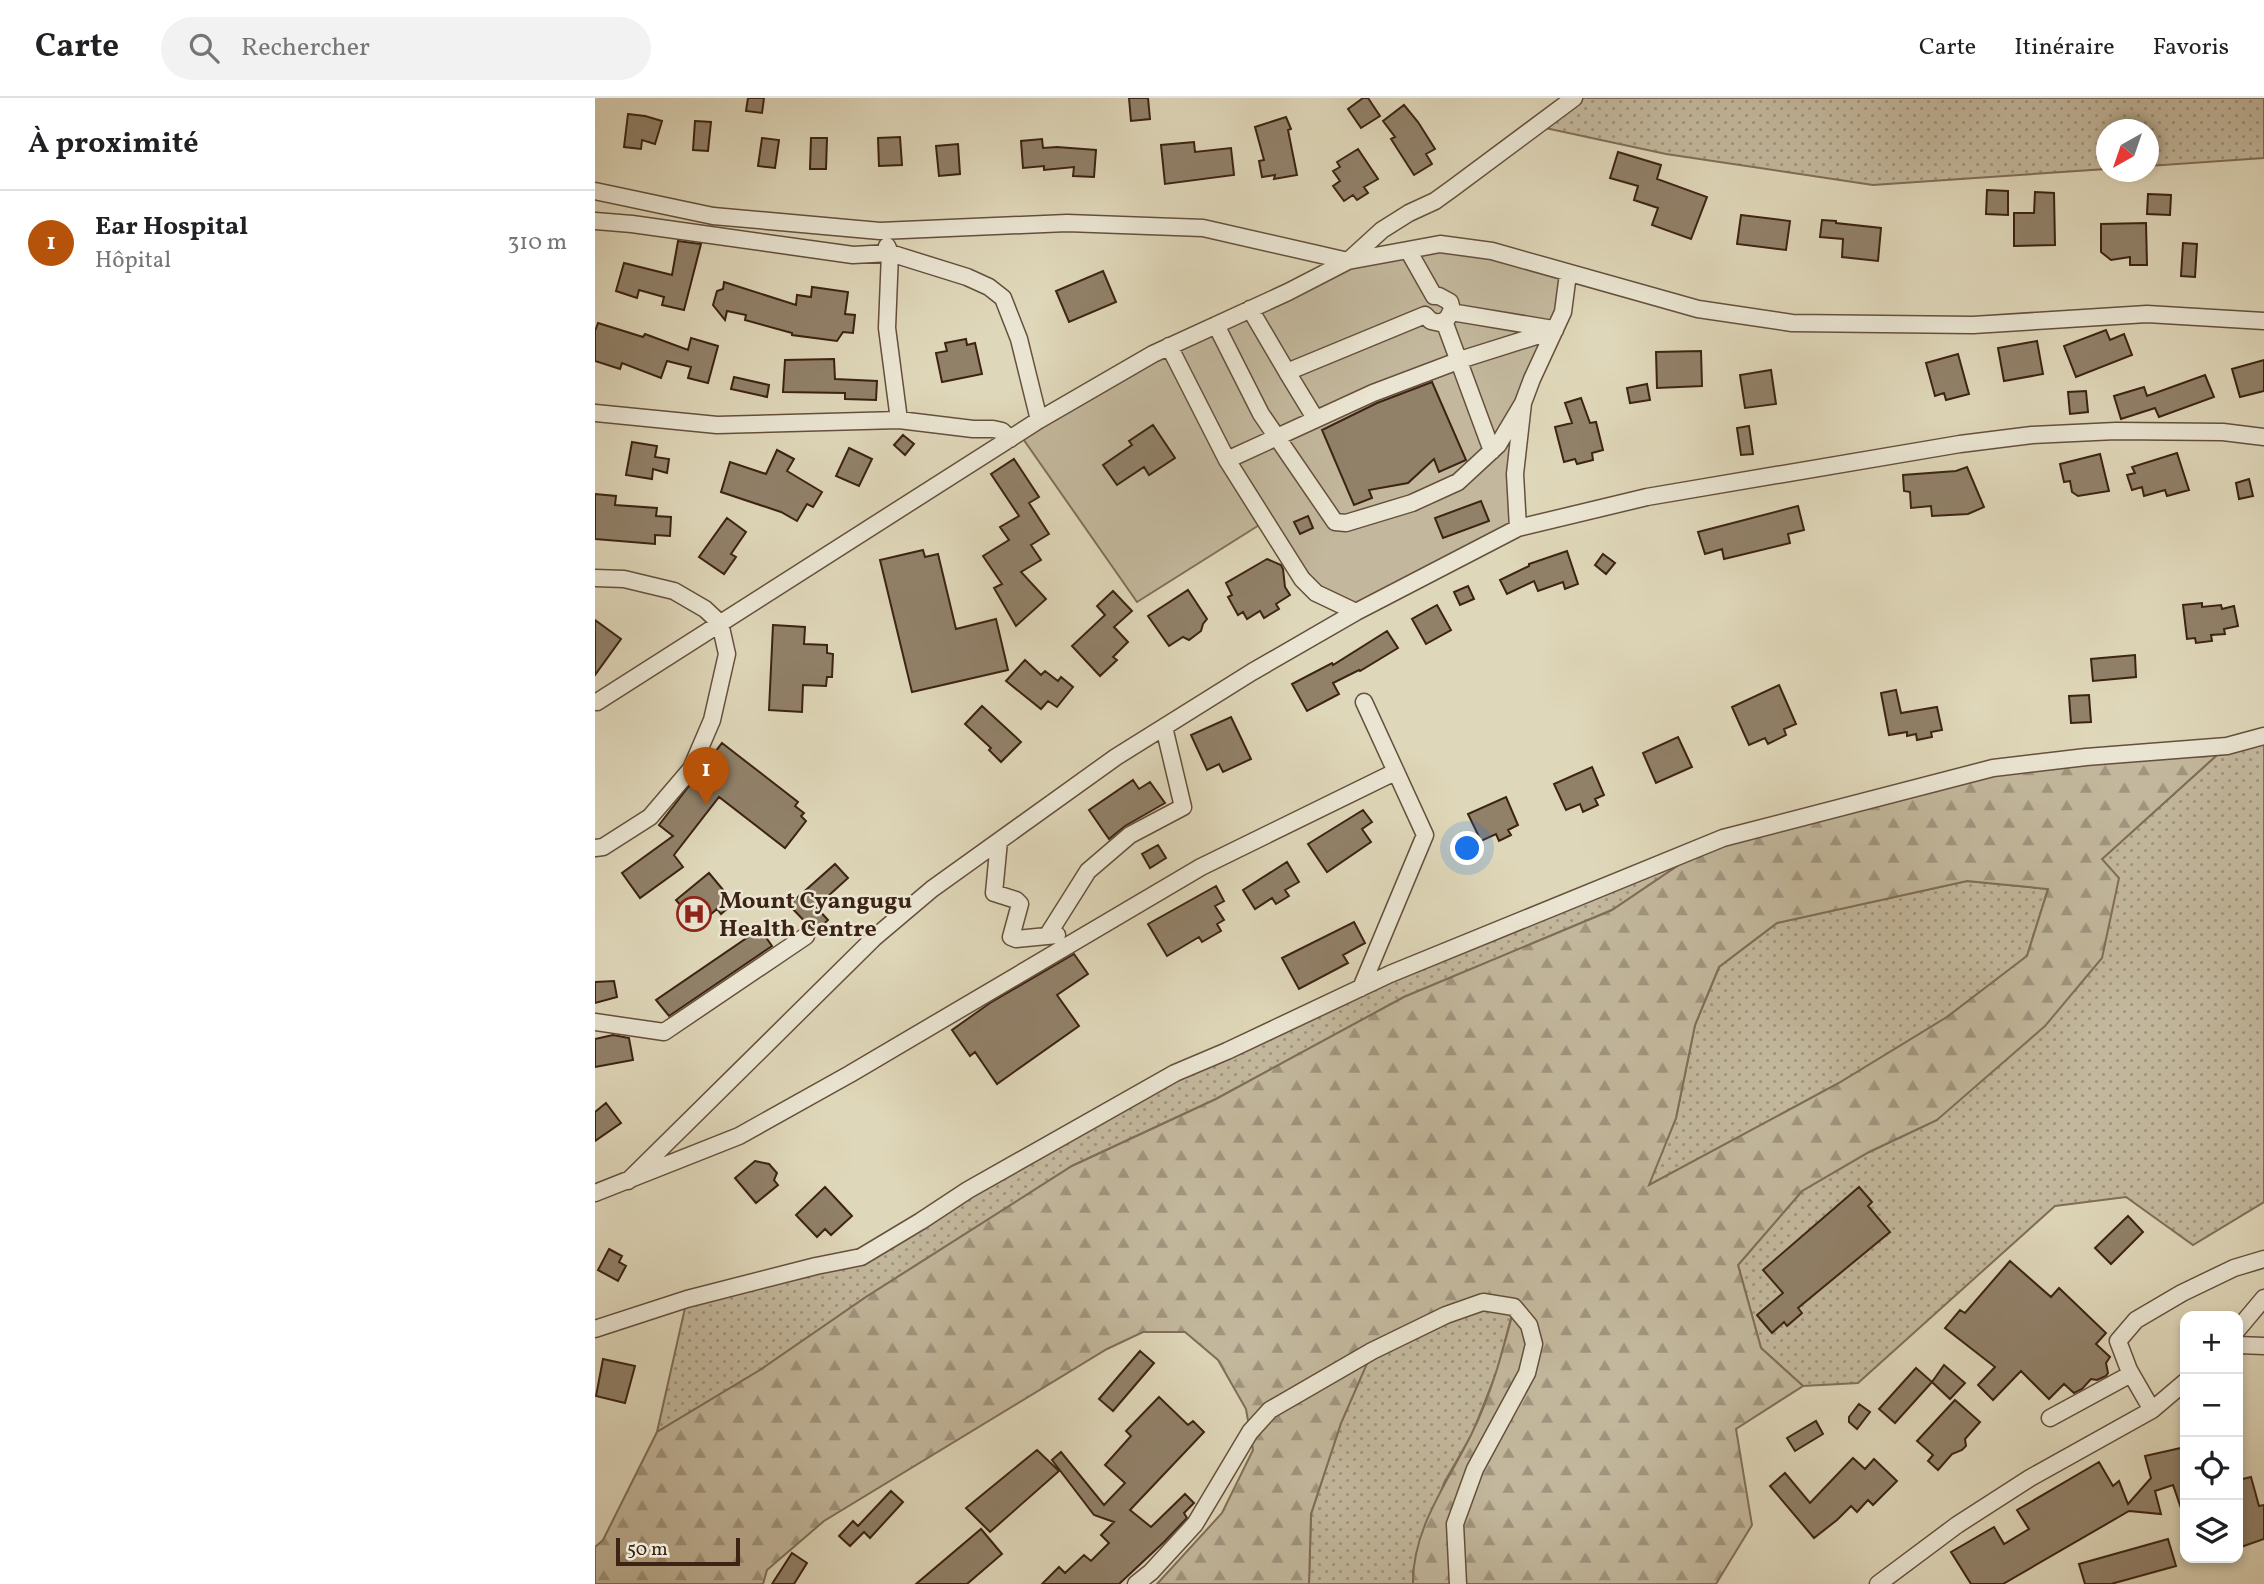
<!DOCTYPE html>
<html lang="fr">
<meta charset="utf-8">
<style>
body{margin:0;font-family:Vollkorn,serif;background:#f2f2f2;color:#202124}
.controls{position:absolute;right:21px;bottom:21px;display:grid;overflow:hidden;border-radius:14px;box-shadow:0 4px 10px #0003}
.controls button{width:63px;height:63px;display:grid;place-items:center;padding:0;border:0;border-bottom:2px solid #e0e0e0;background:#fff;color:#202124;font:35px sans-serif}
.compass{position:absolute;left:1501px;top:21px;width:63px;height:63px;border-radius:50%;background:#fff;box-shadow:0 4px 10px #0003;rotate:220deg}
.scale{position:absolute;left:21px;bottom:18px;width:124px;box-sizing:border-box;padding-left:7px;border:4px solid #3c2313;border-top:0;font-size:19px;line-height:24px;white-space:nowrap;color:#3c2313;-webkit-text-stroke:5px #eae5d2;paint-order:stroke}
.you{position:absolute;left:873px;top:751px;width:24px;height:24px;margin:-18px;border:5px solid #fff;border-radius:50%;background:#1a73e8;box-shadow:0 0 0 10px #1a73e833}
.badge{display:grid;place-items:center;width:46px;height:46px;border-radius:50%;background:#b45309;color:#fff;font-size:23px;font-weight:700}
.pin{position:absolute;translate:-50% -58px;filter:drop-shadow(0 2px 4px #0008)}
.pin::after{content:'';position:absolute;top:37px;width:24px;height:21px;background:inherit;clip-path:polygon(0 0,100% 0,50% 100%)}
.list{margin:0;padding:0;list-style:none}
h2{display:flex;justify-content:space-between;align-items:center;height:91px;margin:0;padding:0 28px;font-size:30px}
h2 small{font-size:23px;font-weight:400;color:#757577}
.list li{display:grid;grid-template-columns:46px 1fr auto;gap:21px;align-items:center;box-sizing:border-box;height:105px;padding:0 28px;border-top:2px solid #e0e0e0}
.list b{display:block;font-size:26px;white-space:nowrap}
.list p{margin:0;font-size:23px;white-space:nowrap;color:#757577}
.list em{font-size:23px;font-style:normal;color:#757577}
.icon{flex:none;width:38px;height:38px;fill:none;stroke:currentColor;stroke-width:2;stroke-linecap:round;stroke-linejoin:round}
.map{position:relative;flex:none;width:1669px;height:1486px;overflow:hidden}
header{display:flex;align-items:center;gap:42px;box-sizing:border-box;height:98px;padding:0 35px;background:#fff;border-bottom:2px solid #e0e0e0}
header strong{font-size:33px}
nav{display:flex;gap:38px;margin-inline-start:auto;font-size:24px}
.search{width:490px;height:63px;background:#f2f2f2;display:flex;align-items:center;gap:18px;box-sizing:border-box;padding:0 24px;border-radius:38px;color:#757577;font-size:26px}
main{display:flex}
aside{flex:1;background:#fff}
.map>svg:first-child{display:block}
.grass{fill:url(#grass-dots);stroke:#806e58;stroke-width:2}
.forest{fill:url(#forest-firs);stroke:#806e58;stroke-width:2;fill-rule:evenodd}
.green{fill:#c3b89d;stroke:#806e58;stroke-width:2}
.building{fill:#918169;stroke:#3c2313;stroke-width:2}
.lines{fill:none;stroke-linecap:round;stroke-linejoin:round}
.street-casing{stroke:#65503c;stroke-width:19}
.street{stroke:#eae5d2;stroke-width:16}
.labels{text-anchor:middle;stroke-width:5;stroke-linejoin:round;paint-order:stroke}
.poi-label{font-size:24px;font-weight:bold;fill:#3c2313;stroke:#eae5d2;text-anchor:start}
</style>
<header>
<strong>Carte</strong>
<div class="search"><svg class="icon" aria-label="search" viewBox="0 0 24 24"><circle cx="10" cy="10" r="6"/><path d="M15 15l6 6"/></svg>Rechercher</div>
<nav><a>Carte</a><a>Itinéraire</a><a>Favoris</a></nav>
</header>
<main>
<aside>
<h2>À proximité<small></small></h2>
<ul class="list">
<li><span class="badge">1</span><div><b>Ear Hospital</b><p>Hôpital</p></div><em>310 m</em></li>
</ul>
</aside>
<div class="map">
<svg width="1669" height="1486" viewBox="0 0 1669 1486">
<defs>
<pattern id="grass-dots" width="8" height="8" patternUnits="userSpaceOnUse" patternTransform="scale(1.75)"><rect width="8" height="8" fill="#c3b89d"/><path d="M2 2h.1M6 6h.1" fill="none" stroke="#a0957f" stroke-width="1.8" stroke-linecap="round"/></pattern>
<pattern id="forest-firs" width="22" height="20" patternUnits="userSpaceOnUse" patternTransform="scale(1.75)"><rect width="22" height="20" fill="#c3b89d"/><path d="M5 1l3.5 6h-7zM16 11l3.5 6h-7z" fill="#a0957f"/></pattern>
</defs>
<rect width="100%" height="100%" fill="#dfd7b9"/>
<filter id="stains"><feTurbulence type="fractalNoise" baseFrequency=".00286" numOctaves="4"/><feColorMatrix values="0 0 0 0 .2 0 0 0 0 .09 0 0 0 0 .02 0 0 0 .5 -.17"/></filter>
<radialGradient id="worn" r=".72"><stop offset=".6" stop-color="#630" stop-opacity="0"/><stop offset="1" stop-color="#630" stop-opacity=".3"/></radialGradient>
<path class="grass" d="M979,0H1669V60L1554,68V32H1512L1511,71L1278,87L1071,56L941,28Z
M1669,638V1104L1598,1147L1531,1099L1460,1108L1263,1285L1208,1288L1166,1250L1143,1167L1207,1093L1274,1054L1342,1022L1507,761L1632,648Z
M1115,746L1017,812L809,899L621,1001L477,1068L271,1199L165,1272L62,1334L92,1201L266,1159L580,975Z
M1372,783L1453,791L1432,858L1352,919L1244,985L1053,1088L1081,1020L1100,927L1124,869L1182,825Z
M888,1204L919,1209L902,1273L877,1336L849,1385L818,1473V1486H714L716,1416L746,1325L777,1253Z"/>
<path class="forest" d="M1632,648L1507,761L1524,780L1507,860L1450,928L1342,1022L1274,1054L1207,1093L1143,1167L1166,1250L1208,1288L1141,1331L1157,1427L1121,1486H818C817,1431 853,1384 876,1337C896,1297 908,1253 919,1210L888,1204L777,1254L746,1325L716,1416L714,1486H562L627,1415L658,1352L651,1311L623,1262L590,1234H548L512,1251L229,1423L172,1472L168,1486H0V1449L8,1442L62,1334L165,1272L271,1199L477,1068L621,1001L809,899L1017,812L1115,746L1398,670ZM1372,783L1453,791L1432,858L1352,919L1244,985L1054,1087L1081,1020L1100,927L1124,869L1182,825Z"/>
<path class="green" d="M845,143L972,168L968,214L928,305L923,430L761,514L721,495L669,424L542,504L424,335L444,322L753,163Z"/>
<path class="building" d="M153,0H169L167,15L151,13Z
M534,0H553L555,21L536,23Z
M768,0H773L785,18L766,30L753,11Z
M809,7L823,24L840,51L831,56L837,66L819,77L796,41L800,39L788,23Z
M33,16L50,18L67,23L60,46L47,42L46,51L29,49Z
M691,19L696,31L693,32L702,77L679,81L680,77L667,79L664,63L669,62L660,29Z
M100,23L116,24L113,53L98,52Z
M305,39L307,67L284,68L283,40Z
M167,40L184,42L180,70L163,68Z
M216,40H232L231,71H215Z
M447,41L448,50L462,49L501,52L499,79L478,78L479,69L449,72V68L428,70L426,43Z
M599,44L600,54L636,50L639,77L570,86L566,47Z
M363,46L365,76L344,78L341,48Z
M763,51L783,81L769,89L773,95L762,102L758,97L749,103L738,88L745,83L738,73L745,69L742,64Z
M1023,54L1066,67L1062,81L1112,99L1096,141L1057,127L1063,110L1039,102L1043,88L1015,80Z
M1392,92L1413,93V117L1391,116Z
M1440,94L1459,95L1460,147L1419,148V115H1439Z
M1553,96L1576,97L1575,117L1552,116Z
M1146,117L1195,123L1191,152L1142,146Z
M1227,122L1241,123V125L1286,130L1283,163L1247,159L1248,141L1225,139Z
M1551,125L1552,167H1535V159L1516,162L1506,154V126Z
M83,143L106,146L89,212L67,207L69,199L44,192L42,200L21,193L29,165L77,177Z
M1588,145L1602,146L1600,179L1586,178Z
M508,173L521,204L474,224L461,193Z
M129,184L201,207L202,197L216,199L217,189L253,194L250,216L260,217L258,235L248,234L242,243L197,237V235L150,222L151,217L132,213L130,222L118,207L122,193L128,191Z
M3,225L48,239L50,236L93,252L96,240L123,248L113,285L93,280L96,269L72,263L66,280L27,265L25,271L0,263V233Z
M1511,232L1515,242L1529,236L1537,257L1481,279L1469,248Z
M371,241L372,247L380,245L387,276L347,284L341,255L352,253L350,245Z
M1442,243L1448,276L1409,283L1403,250Z
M1106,253L1107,288L1062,290L1061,254Z
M1363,256L1374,296L1351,302L1349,295L1340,298L1331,265Z
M239,261L240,281L282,283L281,302L250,301V295L188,294L190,262Z
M1669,262V293L1645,299L1637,271Z
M1176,272L1181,306L1150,310L1145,277Z
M1610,277L1619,299L1564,319L1560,310L1526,321L1519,298L1549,289L1552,298Z
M139,279L174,287L172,299L136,291Z
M837,284L871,362L844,374L839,361L813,385L774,392L777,400L759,407L727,332L782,305Z
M1052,286L1055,302L1035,305L1032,290Z
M1491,293L1493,314L1475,316L1473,294Z
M986,300L995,325L1001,324L1008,352L997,355L998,362L982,366L980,361L969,364L960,329L977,325L970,305Z
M558,327L580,360L554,377L549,369L522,387L508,367L537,347L534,343Z
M1154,328L1158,356L1146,357L1142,330Z
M308,337L319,346L310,357L299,347Z
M37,344L62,348L60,359L74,361L72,375L58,371L57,381L31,377Z
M254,350L277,361L264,388L241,378Z
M182,352L199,361L192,373L227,394L218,409L212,406L202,423L186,414L126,394L135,364L171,376Z
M1582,355L1594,392L1572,398L1570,392L1549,398L1547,389L1537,392L1532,377L1540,375L1537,369Z
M1505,356L1514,393L1483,398L1477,394L1475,383L1469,384L1465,366Z
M419,361L444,399L434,405L454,436L436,447L446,462L426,474L451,501L421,528L399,490L407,486L388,458L414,442L405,429L424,418L396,376Z
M1372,369L1389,409L1373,416L1337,418L1336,408L1316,410L1315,394L1309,393L1308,377L1361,373Z
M1654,381L1658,398L1644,401L1641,385Z
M0,396L21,398L20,407L62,410L61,418L76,419L75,438L60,437V446L0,441Z
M886,403L894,423L848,440L840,420Z
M1203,408L1209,432L1193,436L1195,445L1129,461L1127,451L1110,456L1103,434Z
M713,418L718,430L705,436L699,424Z
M132,420L151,434L136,456L141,459L129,476L104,459Z
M328,452L330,459L343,456L361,531L401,521L413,572L317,594L285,462Z
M972,453L983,486L970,491L968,484L943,493L939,483L912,496L905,482L934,468V466Z
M1008,456L1020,465L1011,476L1000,467Z
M672,461L686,467L688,471L690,489L695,497L681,506L684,511L669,520L665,513L652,521L648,514L643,517L633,499L637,497L631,485Z
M873,488L879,501L865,507L859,494Z
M593,492L612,521L608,526L606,533L594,542L588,539L574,548L553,518Z
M518,493L537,513L519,529L533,544L518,559L522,562L505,578L477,548L510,517L502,508Z
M1607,505V509L1626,507L1627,511L1639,508L1643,528L1629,531L1630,536L1616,537L1617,543L1601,545L1600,540L1592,541L1588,507Z
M842,507L856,532L831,546L817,521Z
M0,522L26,541L0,577Z
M178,527L210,529L209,546L232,547V555L238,556L237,579H232L231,588L208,587L207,614L174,612Z
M792,533L803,550L765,573L764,572L738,585L744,596L712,613L697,586L737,565L738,567Z
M1540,557L1541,579L1498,583L1496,561Z
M430,562L446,577L450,573L463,583L466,579L478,589L462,609L453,603L446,611L411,583Z
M1184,587L1201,626L1189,631L1191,637L1173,646L1170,640L1154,647L1137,609Z
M1301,592L1306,615L1342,609L1347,632L1336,634L1337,639L1322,642L1321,636L1312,638V634L1294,637L1286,595Z
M1494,597L1496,624L1476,625L1474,598Z
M387,608L426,644L406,664L394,652L396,650L370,626Z
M636,619L656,661L628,674L624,666L612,672L596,637Z
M1083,639L1097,669L1061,685L1048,655Z
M127,645L203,704L200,708L209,715L206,718L211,723L190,750L124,699L79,757L88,769L45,800L27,775L78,738L64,727Z
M997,669L1009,697L1000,701L1003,707L988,714L985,706L971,712L959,686Z
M538,682L544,691L555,684L570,705L530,728L514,741L494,712Z
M911,699L923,727L913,732L916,737L904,743L901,736L886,743L873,716Z
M768,712L777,724L767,731L776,744L732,774L713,746Z
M563,747L571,760L555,770L547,756Z
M692,764L704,784L690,792L694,798L681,806L677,800L660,811L648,792Z
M240,766L253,780L221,809L233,822L220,834L194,807Z
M114,775L139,805L126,816L122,811L103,827L81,802Z
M621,788L629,803L620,808L629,822L622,826L626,833L607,844L604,839L572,858L553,826Z
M759,824L770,845L748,857L753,865L704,891L687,860Z
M165,831L177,848L74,918L61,902Z
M479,856L493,876L462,897L484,928L402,986L380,954L375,958L357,932L395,905Z
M19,883L22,899L0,905V884Z
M18,937L34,940L38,962L0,969V941Z
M11,1005L26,1025L0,1043V1014Z
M160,1063L174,1066L182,1075L179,1082L183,1087L161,1105L140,1080Z
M230,1089L257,1118L236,1137L230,1131L222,1139L201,1117Z
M1264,1089L1277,1104L1273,1108L1295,1134L1203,1210L1207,1215L1192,1228L1189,1224L1177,1235L1162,1217L1188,1195L1168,1172Z
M1533,1118L1548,1134L1516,1166L1500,1150Z
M14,1151L27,1158L24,1164L31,1168L23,1183L3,1172Z
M1415,1163L1456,1199L1464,1190L1511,1235L1501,1246L1515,1259L1511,1265L1513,1275L1511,1278L1502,1282L1496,1281L1487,1291L1479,1295L1469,1286L1454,1301L1426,1273L1398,1302L1383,1287L1400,1269L1350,1230L1365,1212L1370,1215Z
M545,1253L559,1265L518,1313L504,1301Z
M8,1261L40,1268L30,1305L1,1298Z
M1349,1267L1370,1285L1355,1301L1337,1284Z
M1321,1270L1337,1284L1300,1325L1284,1311Z
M564,1299L593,1327L598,1323L609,1334L535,1412L556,1429L590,1396L599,1405L589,1415L592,1420L569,1444L524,1486H447L464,1469L470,1475L489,1457L496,1463L514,1445L506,1437L519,1424L499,1417L457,1362L466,1354L509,1407L530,1385L510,1367L536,1338L531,1333Z
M1360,1302L1385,1324L1370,1341L1371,1348L1367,1352L1357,1356L1343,1372L1333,1363L1338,1357L1322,1343Z
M1264,1306L1275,1314L1262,1331L1254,1324V1319Z
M1221,1323L1228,1336L1200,1353L1192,1340Z
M1590,1349V1416H1588L1578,1387L1560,1393L1566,1416L1534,1413L1408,1486H1376L1356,1454L1399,1429L1409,1446L1434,1431L1422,1412L1504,1364L1518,1388L1524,1383L1533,1406L1556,1380L1550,1358Z
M442,1352L464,1373L395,1434L371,1410Z
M1258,1360L1270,1371L1279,1361L1302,1383L1278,1407L1273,1402L1262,1414L1256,1408L1242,1422L1219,1440L1175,1388L1190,1375L1215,1405Z
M1656,1379L1664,1408L1669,1407V1441L1643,1450V1382Z
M296,1393L308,1404L275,1440L269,1434L255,1448L244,1438L258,1423L263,1428Z
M386,1431L407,1456L372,1486H321Z
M1573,1441L1581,1468L1516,1486H1490L1484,1466Z
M197,1455L212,1465L199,1486H177Z"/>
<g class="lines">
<g class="street-casing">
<path id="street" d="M0,93L118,118L285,133L472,125L608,130L753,163L845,146L897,153L1103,211L1197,225L1378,227L1552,216L1669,223
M0,123L37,126L258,157L295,155L292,230L304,322
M292,148L295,155L372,179L394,189L408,200L424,241L444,322
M655,211L692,274
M856,214L958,231
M849,223L897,353
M621,227L666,316L740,424L751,425L817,405L863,384L903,347L928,305
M574,248L632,362L778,295L868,261L960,232
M0,315L122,327L304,322L378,331H398L407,333L415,341
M720,320L692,274L830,217L836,223L845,225L852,221L857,212L855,204L844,198H839L813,152
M632,362L707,481L721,495L761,514
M923,430L920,376L928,305L937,281L968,214L973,176
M0,480L29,481L79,493L110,511L125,525L132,556L117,622L96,671L55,719L8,749L0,750
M2,604L444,322L558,256L693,194L753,163L787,132L814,115L840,103L858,90L979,0
M404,743L399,795L421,802L425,806L416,839L421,841L462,837
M452,838L493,773L535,737L588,709L569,629
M766,890L830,737L769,604
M0,924L69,934L211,838
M33,1083L279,840L337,791L521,659L657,574L761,514L923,430L1052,399L1365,346L1437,337L1521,333L1628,334L1669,339
M0,1095L144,1038L255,976L606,769L800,674
M0,1231L92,1201L221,1168L266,1159L326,1123L373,1092L580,975L632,953L795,876L1128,740L1398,670L1491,659L1632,648L1669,638
M1643,1231L1669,1200
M1643,1247L1669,1248
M1557,1312L1534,1272L1523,1243L1541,1222L1587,1195L1639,1170L1669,1161
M1455,1320L1536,1276
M541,1486L556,1474L600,1426L655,1334L675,1312L777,1253L851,1217L888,1204L919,1209L934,1227L939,1246L932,1275L880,1371L860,1426L863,1486
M1283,1486L1362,1427L1435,1380L1557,1312L1590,1284"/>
</g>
<use href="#street" class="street"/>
</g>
<defs>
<g id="hospital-ring" transform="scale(1.75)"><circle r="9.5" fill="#eae5d2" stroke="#8f2418" stroke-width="1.5"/><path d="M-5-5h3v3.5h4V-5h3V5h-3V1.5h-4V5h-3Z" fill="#8f2418"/></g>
</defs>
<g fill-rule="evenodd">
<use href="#hospital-ring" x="99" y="816"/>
</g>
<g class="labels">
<g class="poi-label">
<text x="124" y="810">Mount Cyangugu<tspan x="124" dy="28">Health Centre</tspan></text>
</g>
</g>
<rect width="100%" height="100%" filter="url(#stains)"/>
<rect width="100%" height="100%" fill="url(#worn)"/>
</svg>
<div class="controls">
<button>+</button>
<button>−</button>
<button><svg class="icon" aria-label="locate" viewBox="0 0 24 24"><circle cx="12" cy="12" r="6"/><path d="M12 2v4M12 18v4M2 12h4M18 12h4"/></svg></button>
<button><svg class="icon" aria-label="layers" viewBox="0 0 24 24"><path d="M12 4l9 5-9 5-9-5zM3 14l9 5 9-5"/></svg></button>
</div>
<svg class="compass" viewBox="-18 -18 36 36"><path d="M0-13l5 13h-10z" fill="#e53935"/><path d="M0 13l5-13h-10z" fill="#757577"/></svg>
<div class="scale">50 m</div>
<div class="you"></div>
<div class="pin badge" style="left:111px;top:707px">1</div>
</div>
</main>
